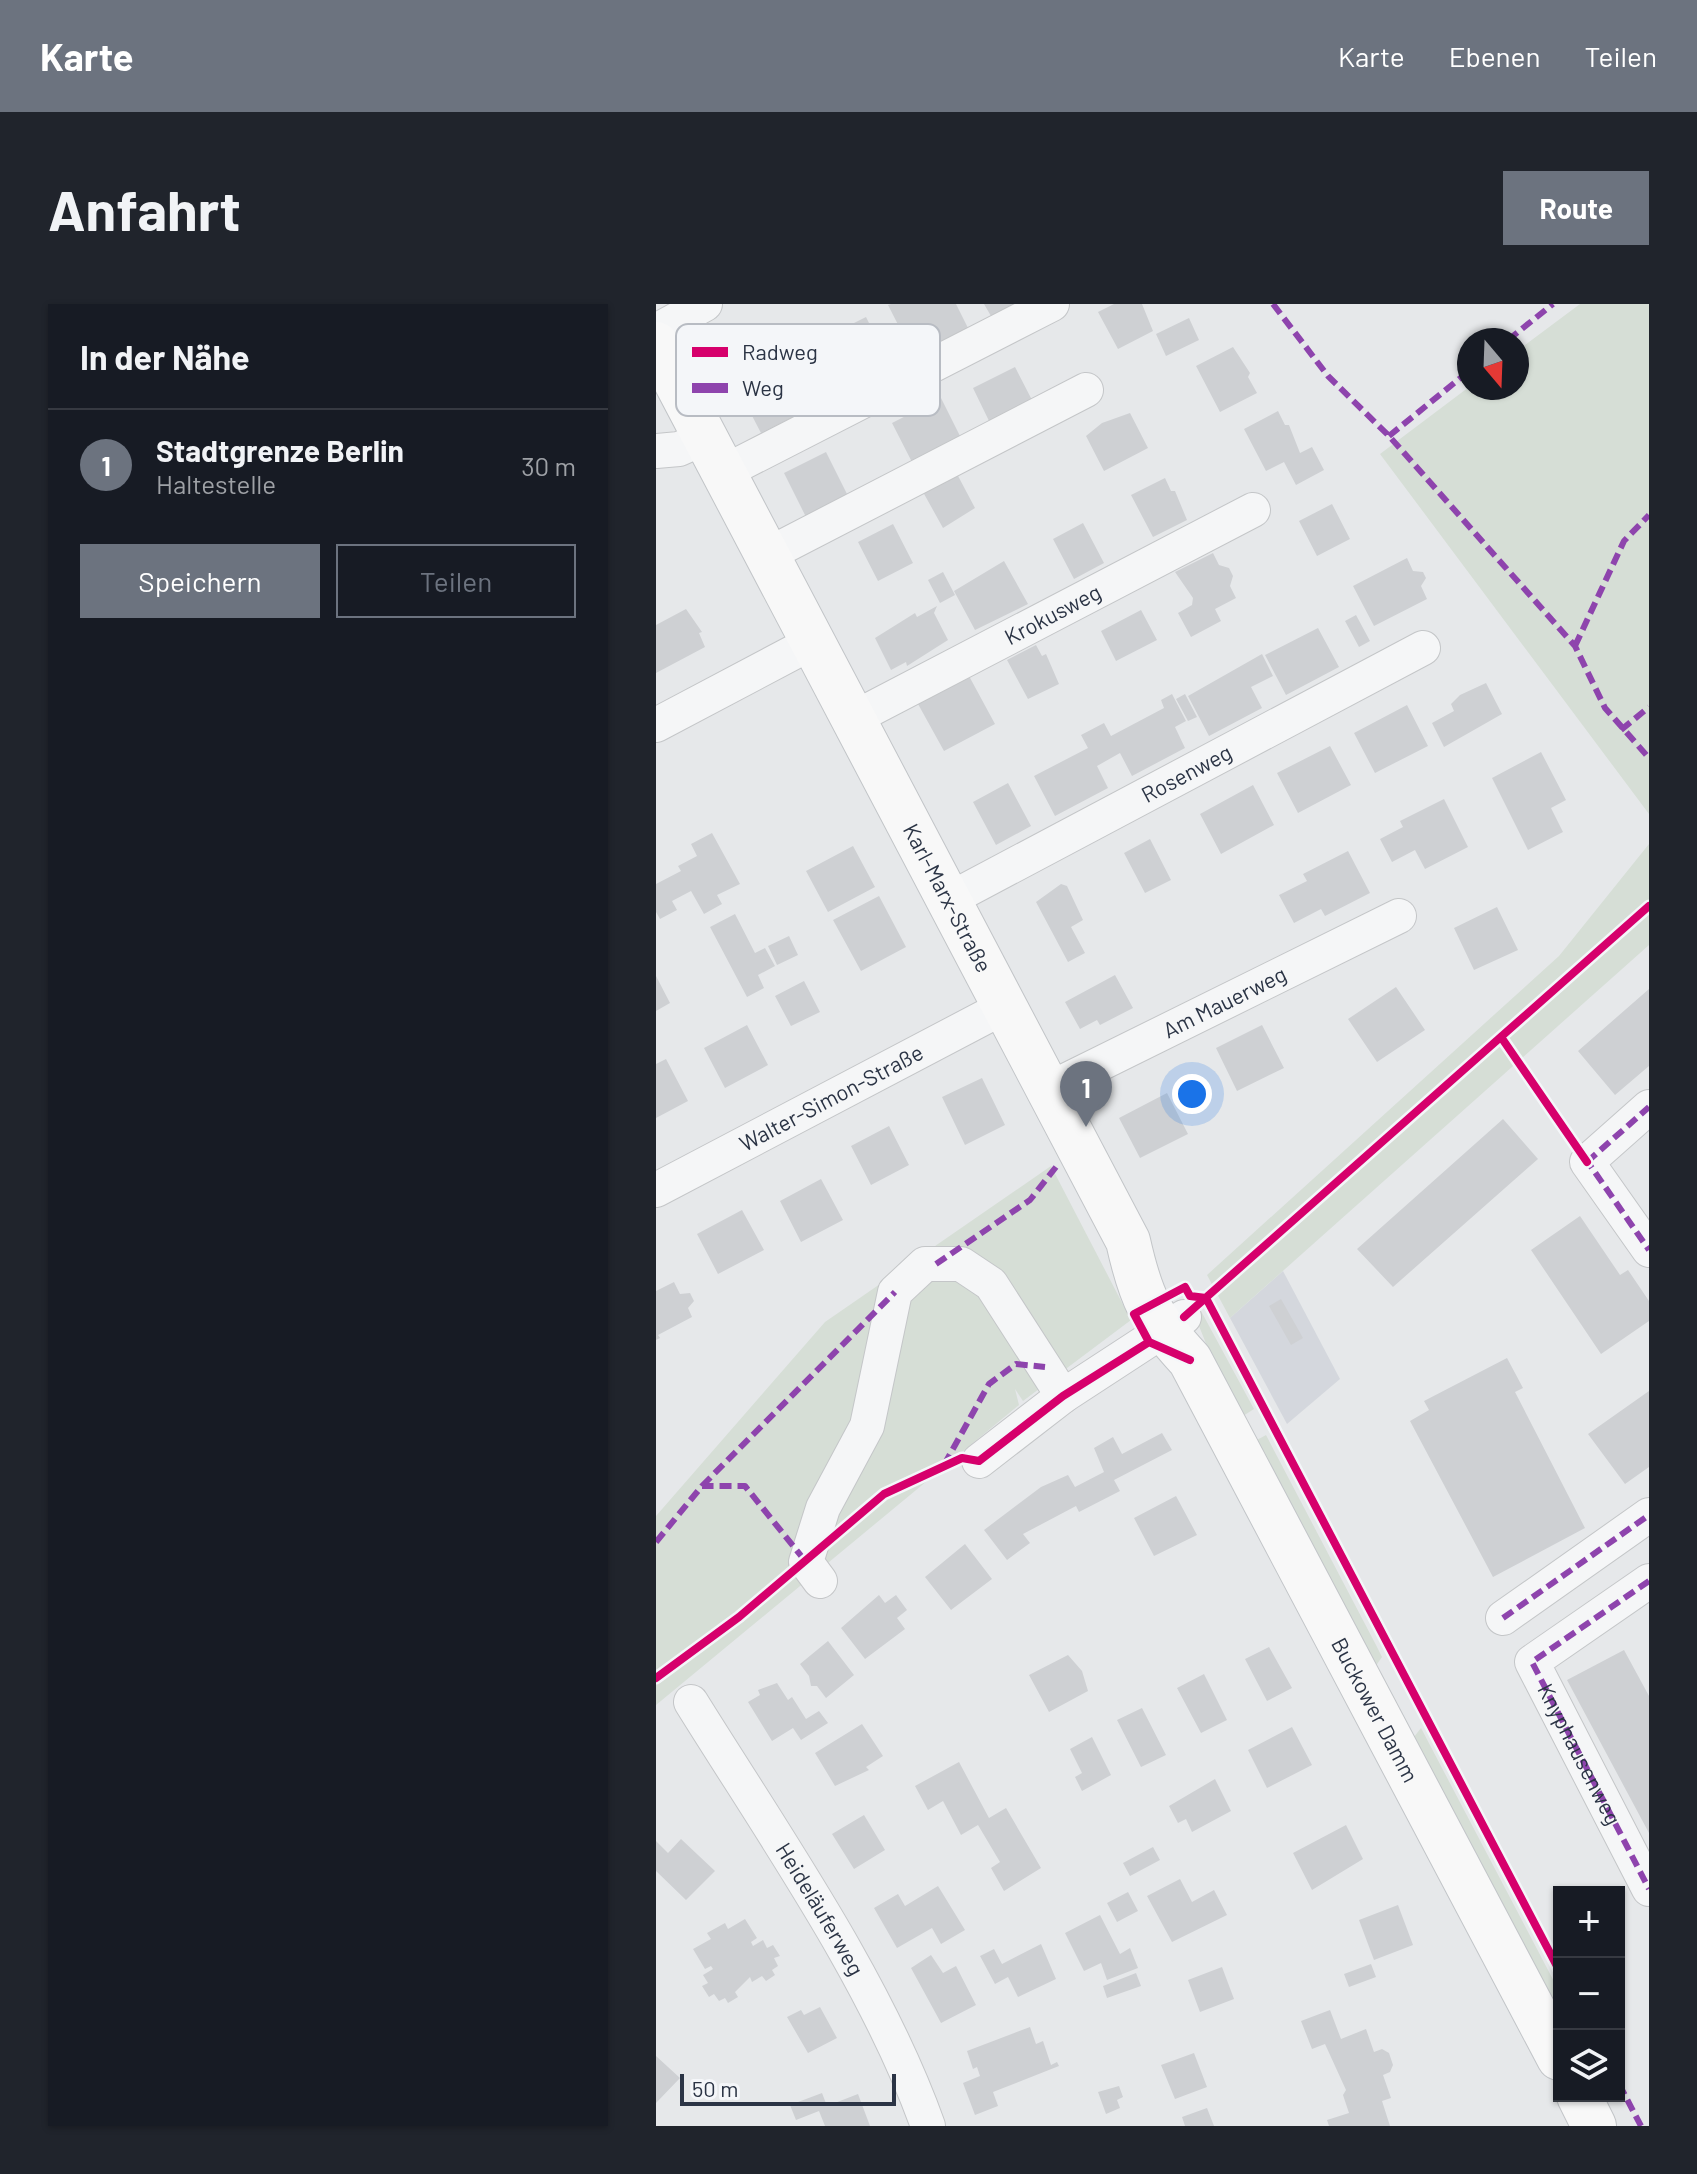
<!DOCTYPE html>
<html lang="de">
<meta charset="utf-8">
<style>
body{margin:0;font-family:Barlow,sans-serif;background:#20242c;color:#f1f3f6}
.controls{position:absolute;right:24px;bottom:24px;display:grid;overflow:hidden;border-radius:0px;box-shadow:0 2px 6px #0004}
.controls button{width:72px;height:72px;display:grid;place-items:center;padding:0;border:0;border-bottom:2px solid #363941;background:#171b24;color:#f1f3f6;font:40px sans-serif}
.compass{position:absolute;left:801px;top:24px;width:72px;height:72px;border-radius:50%;background:#171b24;box-shadow:0 2px 6px #0004;rotate:161deg}
.scale{position:absolute;left:24px;bottom:20px;width:216px;box-sizing:border-box;padding-left:8px;border:4px solid #2b3445;border-top:0;font-size:22px;line-height:28px;white-space:nowrap;color:#2b3445;-webkit-text-stroke:6px #f4f6f9;paint-order:stroke}
.you{position:absolute;left:536px;top:790px;width:28px;height:28px;margin:-20px;border:6px solid #fff;border-radius:50%;background:#1a73e8;box-shadow:0 0 0 12px #1a73e833}
.badge{display:grid;place-items:center;width:52px;height:52px;border-radius:50%;background:#6c737f;color:#fff;font-size:26px;font-weight:700}
.pin{position:absolute;translate:-50% -66px;filter:drop-shadow(0 2px 4px #0008)}
.pin::after{content:'';position:absolute;top:42px;width:28px;height:24px;background:inherit;clip-path:polygon(0 0,100% 0,50% 100%)}
.list{margin:0;padding:0;list-style:none}
h2{display:flex;justify-content:space-between;align-items:center;height:104px;margin:0;padding:0 32px;font-size:34px}
h2 small{font-size:26px;font-weight:400;color:#9ea1a6}
.list li{display:grid;grid-template-columns:52px 1fr auto;gap:24px;align-items:center;box-sizing:border-box;height:112px;padding:0 32px;border-top:2px solid #363941}
.list b{display:block;font-size:30px;white-space:nowrap}
.list p{margin:0;font-size:26px;white-space:nowrap;color:#9ea1a6}
.list em{font-size:26px;font-style:normal;color:#9ea1a6}
.actions{display:flex;gap:16px;padding:24px 32px}
.actions a{flex:1;padding:18px 0;border:2px solid #6c737f;border-radius:0px;text-align:center;font-size:28px;color:#6c737f}
.actions .main{background:#6c737f;color:#fff}
.icon{flex:none;width:44px;height:44px;fill:none;stroke:currentColor;stroke-width:2;stroke-linecap:round;stroke-linejoin:round}
.map{position:relative;flex:none;width:993px;height:1822px;overflow:hidden;border-radius:0px}
header{display:flex;align-items:center;gap:48px;box-sizing:border-box;height:112px;padding:0 40px;background:#6c737f;color:#fff}
header strong{font-size:38px}
nav{display:flex;gap:44px;margin-inline-start:auto;font-size:28px}
.intro{display:flex;align-items:center;justify-content:space-between;box-sizing:border-box;height:192px;padding:0 48px}
h1{margin:0;font-size:56px}
.button{padding:20px 36px;border-radius:0px;background:#6c737f;color:#fff;font-size:28px;font-weight:700}
main{display:flex;gap:48px;padding:0 48px}
aside{flex:1;background:#171b24;border-radius:0px;box-shadow:0 2px 6px #0004}
.map>svg:first-child{display:block}
.built{fill:#d4d7dd}
.green{fill:#d6ded6}
.building{fill:#ced0d3}
.lines{fill:none;stroke-linecap:round;stroke-linejoin:round}
.minor-casing{stroke:#c4c6c8;stroke-width:36}
.major-casing{stroke:#c2c5c8;stroke-width:46}
.minor{stroke:#f5f6f7;stroke-width:34}
.major{stroke:#f8f8f8;stroke-width:44}
.quiet{stroke:#8e44ad;stroke-width:6;stroke-dasharray:12 6;stroke-linecap:butt}
.cycleway-casing{stroke:#f4f6f9;stroke-width:13}
.cycleway{stroke:#d6006c;stroke-width:8}
.labels{text-anchor:middle;stroke-width:6;stroke-linejoin:round;paint-order:stroke}
.street-label{font-size:22px;fill:#2b3445;stroke:#f4f6f9}
.key{fill:#f4f6f9;stroke:#b8bcc3;stroke-width:2}
.key-label{font-size:22px;fill:#2b3445}
</style>
<header>
<strong>Karte</strong>
<nav><a>Karte</a><a>Ebenen</a><a>Teilen</a></nav>
</header>
<div class="intro"><h1>Anfahrt</h1><a class="button">Route</a></div>
<main>
<aside>
<h2>In der Nähe<small></small></h2>
<ul class="list">
<li><span class="badge">1</span><div><b>Stadtgrenze Berlin</b><p>Haltestelle</p></div><em>30 m</em></li>
</ul>
<div class="actions"><a class="main">Speichern</a><a>Teilen</a></div>
</aside>
<div class="map">
<svg width="993" height="1822" viewBox="0 0 993 1822">
<rect width="100%" height="100%" fill="#e6e8ea"/>
<path class="built" d="M627,967L684,1075L631,1120L574,1014Z"/>
<path class="green" d="M924,0H993V510L724,150L813,83L861,84V47Z
M993,540V641L574,1014L551,971L903,652Z
M395,862L475,1016L367,1097L359,1085L363,1101L0,1401V1212L169,1018Z
M545,1007L598,1105L587,1112L565,1077L539,1012Z
M610,1131L720,1341L726,1353L719,1363L599,1137Z
M765,1424L903,1687V1722L754,1438Z"/>
<path class="building" d="M235,0H300L312,24L258,52L232,1Z
M328,0H359L335,12Z
M458,0H486L497,27L462,45L442,8Z
M210,13L235,63L181,90L156,40Z
M533,14L543,36L510,52L500,30Z
M577,43L594,69L592,73L601,89L564,108L540,62Z
M133,52L159,102L105,129L79,79Z
M359,63L377,98L334,119L317,84Z
M285,94L307,138L258,162L236,119Z
M622,107L629,121H633L644,149L656,143L668,166L640,181L628,158L610,167L588,125Z
M474,109L492,144L448,167L430,132L446,119Z
M170,148L193,194L151,215L128,169Z
M301,170L319,204L287,224L267,188Z
M509,174L515,187H519L531,216L497,233L475,191Z
M676,200L694,235L661,252L643,217Z
M427,219L448,259L418,275L397,235Z
M237,220L257,259L222,277L202,238Z
M557,249L563,261L573,264L577,272L574,282L580,294L559,305L565,317L535,333L522,309L536,301L537,294L519,268Z
M751,254L757,267L767,268L770,274L765,282L771,295L718,322L697,282Z
M348,257L372,300L319,326L298,287Z
M287,268L299,291L284,299L272,276Z
M281,302L278,309L292,336L251,362L250,358L235,366L219,334L259,309L261,313Z
M30,305L46,328L43,329L49,343L0,369V321Z
M485,306L501,336L460,357L445,327Z
M700,311L714,337L703,343L689,317Z
M662,324L683,363L630,391L609,351Z
M380,341L386,352L390,350L403,380L372,395L351,356Z
M606,350L617,372L595,383L606,404L553,432L532,392Z
M313,372L339,420L288,447L262,400Z
M830,379L846,410L788,443L776,419L798,407L795,400L804,391Z
M516,390L530,417L519,423L529,444L476,472L464,449L441,462L452,484L399,512L378,472L432,444L425,431L448,419L455,432L508,404L505,396Z
M529,390L541,413L532,417L520,395Z
M751,401L772,442L719,469L698,429Z
M674,442L695,481L642,509L621,469Z
M885,448L910,496L895,504L907,528L872,546L836,474Z
M352,479L375,522L340,541L317,498Z
M597,481L618,521L565,550L544,510Z
M788,495L812,543L769,565L759,546L736,558L724,535L747,523L744,517Z
M56,529L84,580L61,591L66,600L48,610L35,587L16,597L21,606L4,615L0,608V580L25,567L22,562L41,552L35,540Z
M494,535L515,576L489,589L468,549Z
M197,542L219,583L172,608L150,567Z
M692,547L714,589L669,612L665,605L638,619L623,591L651,577L647,570Z
M405,580L411,582L427,616L415,623L429,649L412,658L380,598Z
M223,592L250,643L205,667L177,616Z
M841,603L862,646L818,666L798,624Z
M79,610L99,649L109,644L119,662L102,671L108,684L91,693L54,623Z
M133,632L142,651L121,661L112,642Z
M459,671L477,704L444,721L441,716L424,725L409,698Z
M0,672L14,699L0,707Z
M148,677L164,708L135,722L119,692Z
M740,683L769,726L721,758L692,715Z
M993,685V762L959,791L922,747Z
M91,721L112,761L69,784L48,744Z
M606,721L628,764L581,787L560,744Z
M10,755L32,797L0,814V760Z
M326,774L349,821L309,841L286,793Z
M511,789L532,830L484,854L463,814Z
M847,815L882,855L737,983L701,945Z
M233,822L253,861L215,881L195,842Z
M165,875L187,916L145,938L124,897Z
M86,906L108,946L62,970L41,930Z
M924,912L964,971L972,966L993,997V1017L945,1050L875,946Z
M18,978L24,990L34,989L38,997L32,1004L36,1013L2,1031L4,1034L0,1036V987Z
M625,995L647,1034L635,1041L613,1002Z
M851,1054L867,1084L859,1088L929,1224L837,1273L754,1117L773,1106L768,1097Z
M993,1087V1163L969,1180L932,1130Z
M506,1129L516,1146L458,1176L464,1187L423,1208L420,1202L367,1230L374,1239L351,1256L328,1226L385,1183L412,1171L419,1183L448,1168L438,1144L457,1133L466,1150Z
M520,1192L541,1231L498,1252L478,1214Z
M309,1240L336,1275L295,1306L269,1273Z
M223,1291L229,1299L240,1291L251,1306L241,1314L249,1325L209,1355L185,1324Z
M172,1337L198,1371L170,1394L161,1382H155L153,1372L144,1360Z
M613,1343L636,1384L611,1397L589,1355Z
M968,1346L993,1392V1529L911,1376Z
M412,1351L426,1367L432,1387L393,1408L373,1371Z
M548,1370L571,1416L545,1429L521,1384Z
M121,1379L132,1396L136,1393L150,1415L163,1407L172,1419L145,1436L137,1424L116,1437L92,1398L104,1391L102,1386Z
M486,1404L510,1451L485,1463L461,1416Z
M206,1420L227,1452L210,1463L213,1466L179,1482L159,1449Z
M636,1423L656,1461L611,1484L592,1446Z
M436,1433L455,1471L426,1487L419,1473L426,1469L414,1445Z
M303,1458L333,1514L350,1504L385,1564L348,1587L335,1564L344,1558L322,1521L305,1531L287,1497L272,1506L259,1482Z
M559,1475L575,1507L536,1528L530,1515L522,1519L513,1502Z
M208,1511L229,1546L198,1565L176,1530Z
M690,1521L707,1555L656,1586L637,1549Z
M25,1535L59,1567L30,1596L0,1567V1537L12,1549Z
M497,1543L504,1556L474,1572L467,1559Z
M524,1575L536,1598L558,1586L571,1611L516,1638L491,1592Z
M282,1582L309,1626L285,1640L276,1624L241,1644L218,1604L242,1590L249,1602Z
M472,1588L482,1607L461,1618L451,1599Z
M742,1601L757,1641L718,1656L703,1616Z
M444,1611L464,1650L474,1644L482,1664L451,1676L445,1659L428,1667L409,1629Z
M89,1615L101,1634L95,1638L97,1642L107,1636L111,1644L117,1641L124,1652L118,1654L122,1662L116,1666L119,1671L110,1677L106,1672L96,1678L94,1673L79,1688L82,1693L72,1699L69,1694L63,1697L58,1690L53,1693L46,1682L52,1679L47,1671L57,1665L55,1662L49,1665L37,1645L55,1635L51,1629L69,1619L72,1625Z
M385,1640L400,1675L362,1693L352,1673L339,1680L324,1652L338,1645L346,1660Z
M275,1651L287,1669L300,1662L320,1701L285,1719L255,1664Z
M715,1660L720,1673L693,1683L688,1670Z
M566,1663L578,1695L544,1708L532,1676Z
M480,1669L485,1682L451,1694L447,1682Z
M164,1703L181,1734L152,1749L131,1713L145,1706L148,1711Z
M674,1706L685,1735L710,1725L718,1748L726,1745L733,1749L737,1761L734,1768L727,1771L735,1794L726,1797L734,1822H673L671,1816L693,1809L687,1791L690,1786L669,1740L656,1745L645,1717Z
M374,1723L380,1740L387,1737L395,1761L401,1758L403,1762L337,1788L342,1802L319,1811L307,1779L324,1772L321,1763L317,1765L311,1747Z
M538,1749L551,1783L519,1795L505,1761Z
M0,1752L24,1774L0,1799Z
M463,1782L467,1793L461,1796L464,1804L450,1810L442,1788Z
M166,1789L171,1802L202,1790L214,1822H169L163,1807L140,1816L134,1801Z
M551,1804L558,1822H529L526,1813Z"/>
<g class="lines">
<g class="minor-casing">
<g id="minor">
<path d="M0,27L49,0"/>
<path d="M0,147L23,145L50,133"/>
<path d="M68,168L396,0"/>
<path d="M111,251L430,86"/>
<path id="s1" d="M198,414L597,206"/>
<path d="M0,421L157,338"/>
<path id="s2" d="M292,596L767,344"/>
<path id="s3" d="M393,785L743,612"/>
<path d="M993,803L931,858L993,946"/>
<path id="s4" d="M0,886L350,702"/>
<path d="M323,1157L407,1092L528,1013"/>
<path d="M164,1277L150,1258L167,1204L211,1122L239,988L269,960H305L335,980L407,1092"/>
<path id="s5" d="M993,1277L876,1358L993,1585"/>
<path d="M847,1314L993,1211"/>
<path id="s6" d="M35,1398C117,1530 220,1676 272,1822"/>
</g>
</g>
<g class="major-casing">
<g id="major">
<path id="s7" d="M0,40L472,937C485,995 494,1013 534,1056L903,1754"/>
<path d="M923,1792L938,1822"/>
</g>
</g>
<use href="#minor" class="minor"/>
<use href="#major" class="major"/>
<path class="quiet" d="M617,0L672,72L733,132L919,342L949,404L993,454
M852,36L897,0
M733,132L813,67
M919,342L968,237L993,211
M965,426L993,403
M929,854L993,946
M931,858L993,803
M280,960L374,896L400,863
M288,1161L333,1080L360,1060L389,1063
M46,1182L239,988
M0,1238L46,1182H89L150,1258
M993,1277L876,1358L993,1585
M847,1314L993,1211
M963,1780L985,1822"/>
<g class="cycleway-casing">
<path id="cycleway" d="M845,733L931,858
M550,994L903,1666
M528,1013L993,602
M534,1056L493,1038L478,1010L529,983L534,992L550,994
M0,1374L83,1313L228,1190L306,1154L323,1157L407,1092L493,1038"/>
</g>
<use href="#cycleway" class="cycleway"/>
</g>
<g class="labels">
<g class="street-label">
<text dy="8" stroke="none"><textPath href="#s1" startOffset="224">Krokusweg</textPath></text>
<text dy="8" stroke="none"><textPath href="#s2" startOffset="270">Rosenweg</textPath></text>
<text dy="8" stroke="none"><textPath href="#s7" startOffset="626">Karl-Marx-Straße</textPath></text>
<text dy="8" stroke="none"><textPath href="#s3" startOffset="196">Am Mauerweg</textPath></text>
<text dy="8" stroke="none"><textPath href="#s4" startOffset="198">Walter-Simon-Straße</textPath></text>
<text dy="8" stroke="none"><textPath href="#s7" startOffset="1546">Buckower Damm</textPath></text>
<text dy="8" stroke="none"><textPath href="#s5" startOffset="246">Knyphausenweg</textPath></text>
<text dy="8" stroke="none"><textPath href="#s6" startOffset="244">Heideläuferweg</textPath></text>
</g>
</g>
<rect x="20" y="20" width="264" height="92" rx="12" class="key"/>
<rect x="36" y="43" width="36" height="10" fill="#d6006c"/>
<rect x="36" y="79" width="36" height="10" fill="#8e44ad"/>
<g class="key-label">
<text x="86" y="56">Radweg</text>
<text x="86" y="92">Weg</text>
</g>
</svg>
<div class="controls">
<button>+</button>
<button>−</button>
<button><svg class="icon" aria-label="layers" viewBox="0 0 24 24"><path d="M12 4l9 5-9 5-9-5zM3 14l9 5 9-5"/></svg></button>
</div>
<svg class="compass" viewBox="-18 -18 36 36"><path d="M0-13l5 13h-10z" fill="#e53935"/><path d="M0 13l5-13h-10z" fill="#9ea1a6"/></svg>
<div class="scale">50 m</div>
<div class="you"></div>
<div class="pin badge" style="left:430px;top:823px">1</div>
</div>
</main>
